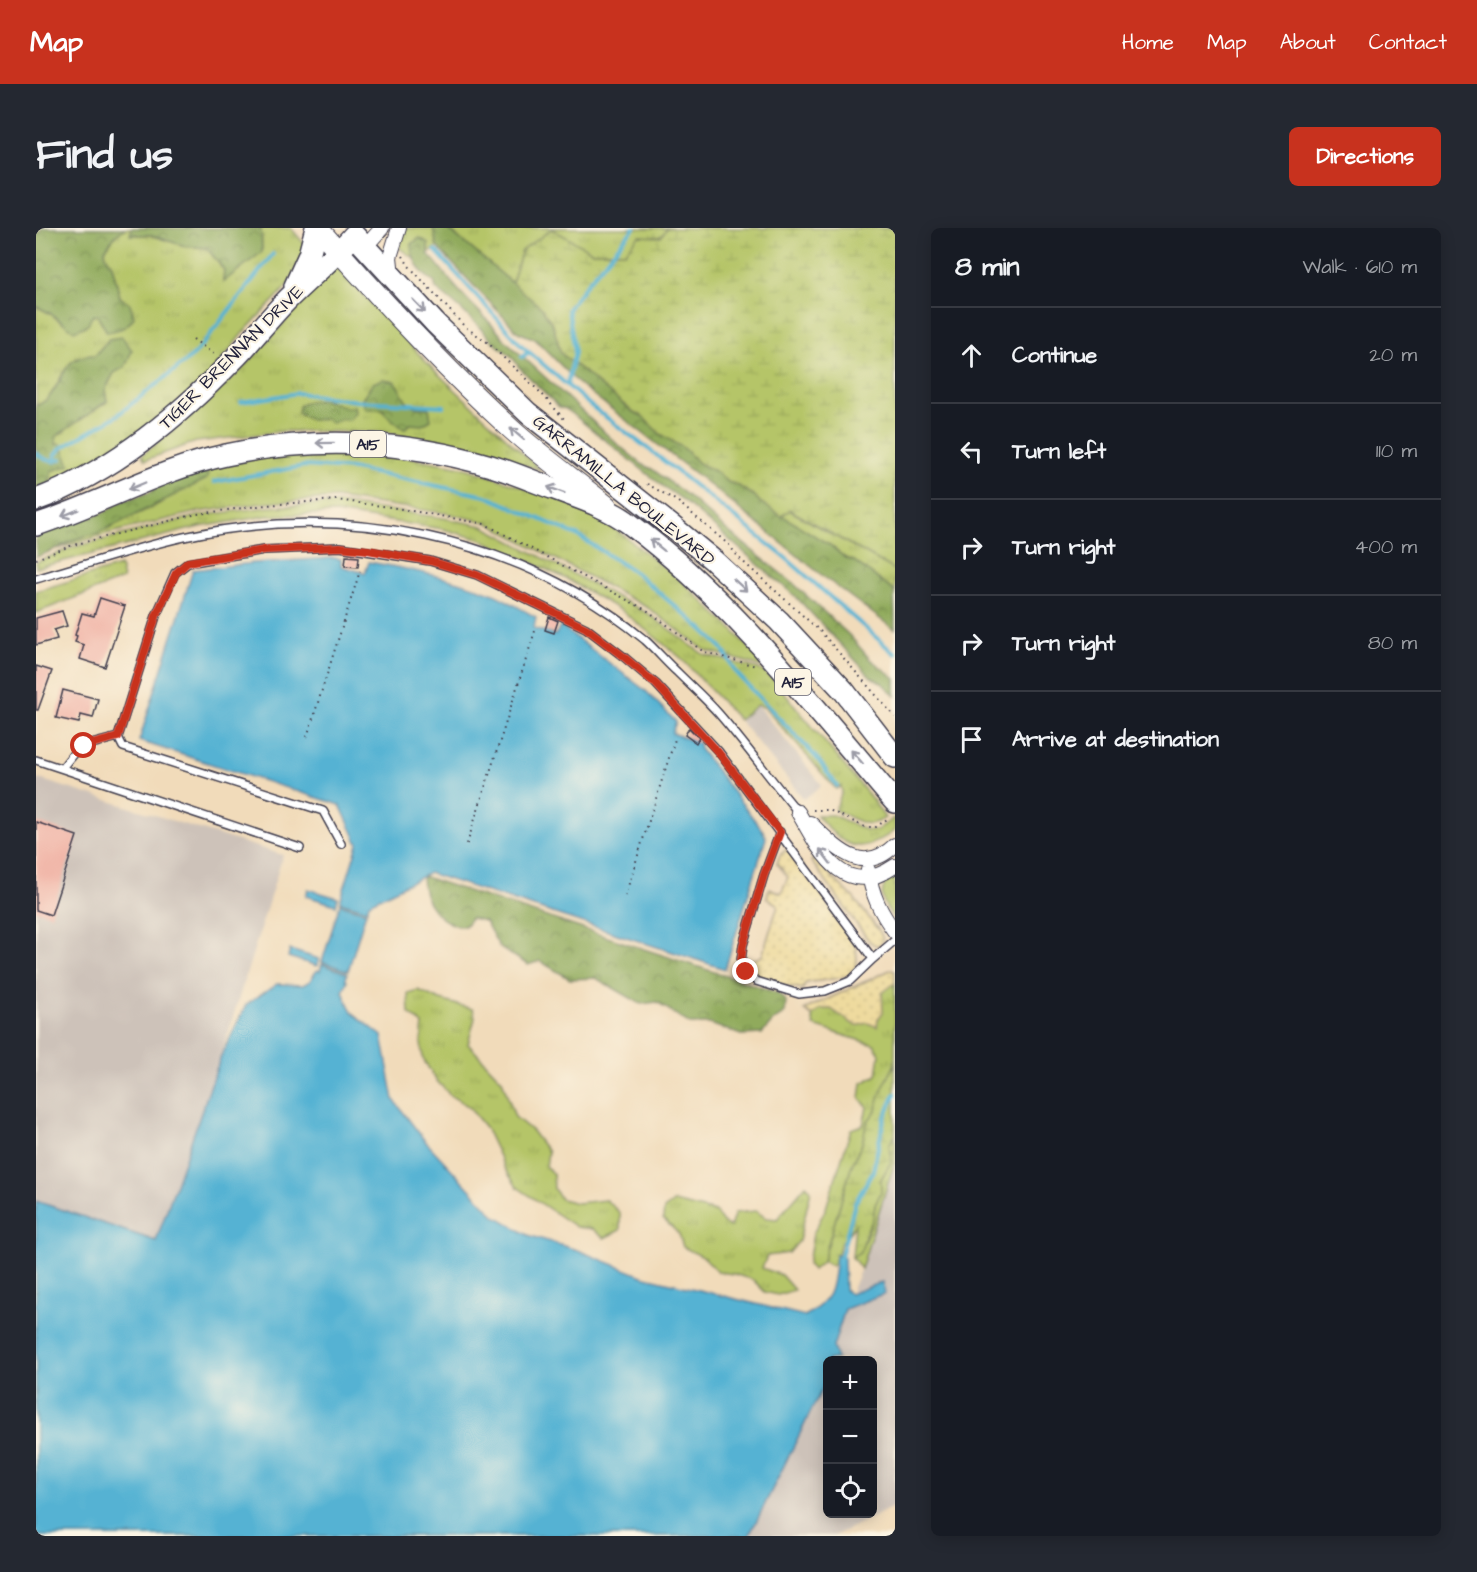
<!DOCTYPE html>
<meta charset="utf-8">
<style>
body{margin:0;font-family:"Architects Daughter",sans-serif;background:#242831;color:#f1f3f6}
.controls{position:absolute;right:18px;bottom:18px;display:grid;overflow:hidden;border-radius:9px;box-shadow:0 3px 15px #0003}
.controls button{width:54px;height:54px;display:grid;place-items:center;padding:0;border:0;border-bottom:2px solid #363941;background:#171b24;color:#f1f3f6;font:30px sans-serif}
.stop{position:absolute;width:18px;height:18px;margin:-14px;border:4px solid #c8321e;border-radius:50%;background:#fff}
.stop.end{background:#c8321e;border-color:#fff;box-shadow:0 2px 6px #0008}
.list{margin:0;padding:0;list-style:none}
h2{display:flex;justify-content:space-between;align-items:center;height:78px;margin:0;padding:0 24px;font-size:26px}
h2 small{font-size:20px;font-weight:400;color:#9ea1a6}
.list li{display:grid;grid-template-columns:39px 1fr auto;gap:18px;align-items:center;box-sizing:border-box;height:96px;padding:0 24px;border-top:2px solid #363941}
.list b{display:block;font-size:22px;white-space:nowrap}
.list em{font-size:20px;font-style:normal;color:#9ea1a6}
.icon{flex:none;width:33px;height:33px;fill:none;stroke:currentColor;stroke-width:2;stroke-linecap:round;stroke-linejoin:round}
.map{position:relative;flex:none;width:859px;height:1308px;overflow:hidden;border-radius:9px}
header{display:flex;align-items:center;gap:36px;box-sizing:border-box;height:84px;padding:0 30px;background:#c8321e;color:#fff}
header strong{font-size:28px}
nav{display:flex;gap:33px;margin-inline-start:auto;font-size:21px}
.intro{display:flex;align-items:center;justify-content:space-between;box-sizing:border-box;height:144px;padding:0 36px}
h1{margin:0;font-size:42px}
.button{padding:15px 27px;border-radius:9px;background:#c8321e;color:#fff;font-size:21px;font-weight:700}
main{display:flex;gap:36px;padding:0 36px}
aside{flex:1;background:#171b24;border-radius:9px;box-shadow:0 3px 15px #0003}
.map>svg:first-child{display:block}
.industrial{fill:#cdc2b9}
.grass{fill:url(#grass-tufts);stroke:#6c7452;stroke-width:1.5}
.forest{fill:url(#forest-crowns);stroke:#59664c;stroke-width:1.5}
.wetland{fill:url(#wetland-marsh);stroke:#6c7452;stroke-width:1.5}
.sand{fill:url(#sand-dots);stroke:#887e6c;stroke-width:1.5}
.park{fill:#b5c568;stroke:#6c7452;stroke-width:1.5}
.water{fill:#54b2d3;stroke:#3b6a87;stroke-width:1.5}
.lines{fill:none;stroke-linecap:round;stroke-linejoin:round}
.stream{stroke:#54b2d3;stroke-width:4}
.building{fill:#f0b0a3}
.lane-casing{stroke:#413e4e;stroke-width:10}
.street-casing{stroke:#413e4e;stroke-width:16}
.secondary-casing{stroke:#413e4e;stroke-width:22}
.primary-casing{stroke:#413e4e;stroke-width:24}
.path{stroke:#413e4e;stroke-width:2;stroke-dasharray:1.5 4.5;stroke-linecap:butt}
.lane{stroke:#fff;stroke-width:7}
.street{stroke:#fff;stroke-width:14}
.secondary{stroke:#fff;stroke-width:20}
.primary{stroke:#fff;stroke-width:21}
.oneway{stroke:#9c9ca7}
.route{stroke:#c8321e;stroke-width:8}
.labels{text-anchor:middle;stroke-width:4.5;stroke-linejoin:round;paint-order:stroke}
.shield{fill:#fcf5e5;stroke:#63616e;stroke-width:1.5}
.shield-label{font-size:16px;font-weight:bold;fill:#22223b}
.street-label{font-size:18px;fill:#22223b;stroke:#fcf5e5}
</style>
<header>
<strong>Map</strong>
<nav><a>Home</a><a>Map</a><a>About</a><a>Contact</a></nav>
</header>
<div class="intro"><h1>Find us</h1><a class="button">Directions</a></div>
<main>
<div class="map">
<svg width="859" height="1308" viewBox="0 0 859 1308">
<defs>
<pattern id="grass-tufts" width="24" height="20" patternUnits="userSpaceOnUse" patternTransform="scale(1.5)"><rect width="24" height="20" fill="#b5c568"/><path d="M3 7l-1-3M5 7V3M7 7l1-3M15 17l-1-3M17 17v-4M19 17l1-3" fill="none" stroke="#9ba95b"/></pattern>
<pattern id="forest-crowns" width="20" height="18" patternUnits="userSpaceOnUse" patternTransform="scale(1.5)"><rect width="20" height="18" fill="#90aa5c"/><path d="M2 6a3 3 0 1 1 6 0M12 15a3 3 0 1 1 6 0" fill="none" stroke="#758a4d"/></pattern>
<pattern id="wetland-marsh" width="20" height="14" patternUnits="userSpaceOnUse" patternTransform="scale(1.5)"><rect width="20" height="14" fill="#b5c568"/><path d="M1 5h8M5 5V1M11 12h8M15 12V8" fill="none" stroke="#9ba95b"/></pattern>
<pattern id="sand-dots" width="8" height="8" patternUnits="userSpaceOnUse" patternTransform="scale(1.5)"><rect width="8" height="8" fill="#eeda9e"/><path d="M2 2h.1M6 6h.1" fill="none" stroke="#ccbb89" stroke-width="1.8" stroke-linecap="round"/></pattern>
</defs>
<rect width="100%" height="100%" fill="#fcf5e5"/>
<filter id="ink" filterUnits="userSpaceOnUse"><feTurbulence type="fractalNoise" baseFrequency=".0167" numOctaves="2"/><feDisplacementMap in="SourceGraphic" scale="12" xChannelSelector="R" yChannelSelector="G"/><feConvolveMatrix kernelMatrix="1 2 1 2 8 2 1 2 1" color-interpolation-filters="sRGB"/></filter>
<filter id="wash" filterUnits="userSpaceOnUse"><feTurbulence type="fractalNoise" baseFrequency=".008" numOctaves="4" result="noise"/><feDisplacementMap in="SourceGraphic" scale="24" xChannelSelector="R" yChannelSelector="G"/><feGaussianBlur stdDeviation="1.35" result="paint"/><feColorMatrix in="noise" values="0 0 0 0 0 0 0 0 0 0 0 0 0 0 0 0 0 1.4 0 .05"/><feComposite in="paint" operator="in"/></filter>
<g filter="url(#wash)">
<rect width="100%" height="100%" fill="#f1dbba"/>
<path class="industrial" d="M721,477L786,557L768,571L703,492Z
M0,550L247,627L185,828L120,1013L0,973Z
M859,933V1278L798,1308H713L791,1151L792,1286H836V1132H801L797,1119L809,1081L849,1065L846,1054L814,1066L826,1038Z"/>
<path class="grass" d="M89,0H96L95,7H114L149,18L171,20L188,42L187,52L226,24L225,0H255L271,19L254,54L245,65L206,106L175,146L124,191L34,249L0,261C18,250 18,227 21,208L71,174L69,163L78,145L73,111L59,127C25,128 30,149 12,170C9,173 4,176 0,178V78L15,86L26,95L61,87L66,96L84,69L76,37L70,28L69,22L79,8Z
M369,0H397L401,19L392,25V15L375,16L376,29L363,20Z
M411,0H631L625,9H603L589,24L486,23L476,55Z
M300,37L397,141L505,242L440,222L347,204L249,203L160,214L109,232L106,227L155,187L208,139Z
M336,223L426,239L519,269L563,291L587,307L642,350L696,401L731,440L669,422L612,380L535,339L450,294L409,285L300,270L230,275L161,284L70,306L22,321C35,314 46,307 60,306L129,273L135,252L224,228Z
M301,275L408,290L447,298L611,385L667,426L723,441L736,450L837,572L849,590C830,603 817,590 799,582L806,564L805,558L800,561L728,479L721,477L703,492L644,429L586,383L531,351L446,312L407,301L299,285L231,288L163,299L0,340V334L38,319L161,288L231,279Z
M753,282L859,342V364L818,333L809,330L794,317L745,288Z
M84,338L87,351L0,385V363Z
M781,587H797L830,602H841L859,589V602C823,630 807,619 781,587Z
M857,755H859V836L845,865L840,883L831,894L826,916L816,937L787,1033L777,1042L772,1036L777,1006L790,980L815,901L827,897L831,879L824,870L826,855L841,847L844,826L838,817L778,798L776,788L785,781H795L820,798C845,790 847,793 846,764Z
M382,762L404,772L437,781L439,790L432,816L466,852L479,889L496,903L512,924L510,939L517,946L518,961L525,971L541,975L570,972L584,985V1002L568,1010L556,1001L540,999L481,959L469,941L449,899L432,878L415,868L400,852L387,831L385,814L387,796L373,785L372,765Z
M859,908V933L825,1041L816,1029L825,1022L837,991L839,977L845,964V951L855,934L853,917Z
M770,957L775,962L763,1013L753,1025L731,1028L726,1040L745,1047L758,1062L742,1067L729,1064L717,1052L698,1046L682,1044L669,1030L647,1019L643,1006L627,991L628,981L638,974L679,984L687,995L694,999L699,985L720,983L730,990L741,991Z"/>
<path class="forest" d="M6,0H89L79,8L69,22L70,28L76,37L84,69L94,76L98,89C91,100 84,102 71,104L61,87L56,88L52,97L38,103L15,86L0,78V1L4,5Z
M96,0H225L226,24L187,54L188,42L171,20L149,18L114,7H94Z
M397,0H411L506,80L517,97L525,125L596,183L606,188L623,205L649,221L661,234L680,244L692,254L701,257L719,268L724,274L794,317L809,330L818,333L858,363L859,402L788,349L661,247L543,156L499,111L482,104L401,19Z
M384,10L392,15V26C401,34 406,43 414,52C431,74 452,90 468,111L580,215L607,237L616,241L651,267L687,299L758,356L813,407L834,431L859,450V468L845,454L835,449L760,369L647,272L628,259L530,181L523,179L482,138C477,126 464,121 455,112C438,93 421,76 400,61L398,53C384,47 376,31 375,16Z
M86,109L96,122L89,139L78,145L73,154L69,163L71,173L21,208L19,216H25L34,237L15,243V253L0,261V178C4,176 9,173 12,170C31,149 25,128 59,127L73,111Z
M347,151L358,153C371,169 366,180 393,180L395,192L386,197L374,196L368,201L349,186L347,181H329L326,171L337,155Z
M288,172L312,180L318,178L319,185L313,192L305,191L296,195L290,191L275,192L262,185L263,178L270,174Z
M172,245L171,251L60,306C38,308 21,323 0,329V308L71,283L84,274L112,265L135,252Z
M386,648L742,765L750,773L749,785L737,793L726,806L705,807L674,796H654L621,774L605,776L560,750L534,751L504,733L492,737L464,720L449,693L435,690L429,698C404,698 386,673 386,648Z"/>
<path class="wetland" d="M631,0H859V342L754,282L745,288L724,274L719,268L701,257L692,254L680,244L661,234L649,221L623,205L606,188L596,183L525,125L517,97L506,80L476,55L486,23L516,1L556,24H589L603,8L625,9Z
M859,836V907L853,917L855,934L845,951V964L839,977L837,991L830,1005L825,1023L816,1029L819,997L804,1017L803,1024L796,1038L787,1033L816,937L826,916L831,894L840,883L844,866Z"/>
<path class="sand" d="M750,622L757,624L820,718L821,734L815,748L770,755L767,761L751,758L713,745L712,739L715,732L726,728L742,677L731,670L733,660L745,665L752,649L741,635L744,627Z
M780,629L797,650L817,669L844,704L847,711L844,717H839L833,713L775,633Z
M854,742L859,743V755L846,765L847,784L842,791L841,799L832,795L820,798L795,781H785L776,788L768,782Z"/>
<path class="park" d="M859,645V692C845,674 839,662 859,645Z"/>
<path class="water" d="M297,330L305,331V338L329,345L333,334C374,341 416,350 455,365C470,371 485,381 500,389L498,400L519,407L525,398L610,463L640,494L636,505L663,515L664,521L727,603L730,610L689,741L393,645L333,675L331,682L304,674L322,616L304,577L103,513L157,342L218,335Z
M272,661L302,670L300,677L270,668Z
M304,676L330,684L312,743L286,734Z
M254,722L283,731L281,738L252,729Z
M286,736L311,745L310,751L311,754L307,764L316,784L346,808L358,872L389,913L458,987L492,1007L541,1022L606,1048L769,1088C799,1070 796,1059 800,1027L808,1029L809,1062L814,1066L846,1054L849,1065L809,1081L797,1119L801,1131L792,1132L791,1151L713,1308H0V973L120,1013L185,828L210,777L241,756L267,757L274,753L281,742L284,743Z"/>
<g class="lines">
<path class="stream" d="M399,22L485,117L555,178L619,226L751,331L859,426
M486,129L493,124
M531,157L539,124L532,81L552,54L598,0
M205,174L262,165L322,173L408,178
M0,225C8,232 15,235 25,231
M19,234V227L27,219L79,189L158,127L237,26
M178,254L269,238L318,241L450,268L541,307L600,345L666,401L686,420L701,446L780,529L801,558
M805,1028L819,975L837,943L848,891L859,866"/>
</g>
<g id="blocks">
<path class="building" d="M310,328L323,329L322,339L309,338Z
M64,370L89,378L69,439L44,431L48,417L39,414L41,408L39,407L46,385L58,388Z
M26,383L31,398L18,402L21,411L0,417V390Z
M513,389L522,393L518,405L509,402Z
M0,438L16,443L2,482H0Z
M27,462L62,471L57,490L45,487L43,495L20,490Z
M653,500L663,510L660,515L649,507Z
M0,594L41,608L15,687L0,682Z"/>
</g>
</g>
<g filter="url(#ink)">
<use href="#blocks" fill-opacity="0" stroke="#413e4e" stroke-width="1.5"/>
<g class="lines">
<g class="lane-casing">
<path id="lane" d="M0,351C49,337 98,320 148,309C307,274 482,307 609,412C620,422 630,434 641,444C655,458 670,471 683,486C710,517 735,552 762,584
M82,509L87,519L287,583L305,616
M0,532L264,620
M26,540L37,526L48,518L82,509L120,388L139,345L152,335L228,322L304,319L394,333L441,347L550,400L588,429L620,456L683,524L837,731L859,712
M744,604L728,647L707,717L705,733L710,744L720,753L763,766L789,763L814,753L837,731"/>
</g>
<g class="street-casing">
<path id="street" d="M329,19L346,0
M356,47L354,29L363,0
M762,584C784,623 807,673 859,638
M774,595C800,619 825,650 859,617
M832,642C836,667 844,684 859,704"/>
</g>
<g class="secondary-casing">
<path id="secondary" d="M282,0C343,70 406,138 475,201C505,228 539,252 571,278"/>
</g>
<g class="primary-casing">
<path id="primary" d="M259,58L273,27L280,0
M0,272C76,244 141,190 197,132C216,113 233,90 252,71C274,49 298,30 318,7L399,95L492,185L637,299L677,332L743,393L808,463L859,529
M0,297C64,276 124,241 190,227C277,208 368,212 455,238C476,244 496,253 516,260C542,270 572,279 594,296C697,373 776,477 859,574"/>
</g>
<path class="path" d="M367,28L373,38L429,99L450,113L506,166L529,192
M157,111L180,128
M611,256L641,273L693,317L703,330L784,403L859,489
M0,331L37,317L161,286L230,277L300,272L354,279L449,296L612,383L668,424L720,438
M271,509L324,343
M777,582H793L829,599H840L854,589
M431,616L500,400
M589,668L640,508"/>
<use href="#lane" class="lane"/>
<use href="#street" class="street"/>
<use href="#secondary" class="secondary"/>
<use href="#primary" class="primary"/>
</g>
<defs><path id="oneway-shaft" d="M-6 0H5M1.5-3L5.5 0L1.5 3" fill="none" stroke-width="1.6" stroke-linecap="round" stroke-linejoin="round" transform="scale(1.5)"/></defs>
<g class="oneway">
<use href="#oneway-shaft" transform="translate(383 78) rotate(46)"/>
<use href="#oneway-shaft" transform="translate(481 206) rotate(-140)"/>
<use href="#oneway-shaft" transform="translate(289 215) rotate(179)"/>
<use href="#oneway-shaft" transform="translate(101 258) rotate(157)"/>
<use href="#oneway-shaft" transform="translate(520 262) rotate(-159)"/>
<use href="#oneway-shaft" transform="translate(34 285) rotate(158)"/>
<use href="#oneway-shaft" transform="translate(621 317) rotate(-141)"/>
<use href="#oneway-shaft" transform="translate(704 357) rotate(42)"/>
<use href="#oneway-shaft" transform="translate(821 529) rotate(-131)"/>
<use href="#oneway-shaft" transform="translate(789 628) rotate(-127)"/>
</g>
</g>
<g class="lines" filter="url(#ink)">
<path class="route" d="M48,518L82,509L120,388L140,345L152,334L228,322L304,319L332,322L394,333L441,347L550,400L588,429L620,456L682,524L744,604L728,647L707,717L705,733L710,744"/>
</g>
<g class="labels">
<g class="shield">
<rect x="314" y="203" width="36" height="26" rx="4.5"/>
<rect x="739" y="441" width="36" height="26" rx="4.5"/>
</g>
<g class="shield-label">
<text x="332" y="222">A15</text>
<text x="757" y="460">A15</text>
</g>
<g class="street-label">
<text transform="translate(195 129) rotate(-45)" y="6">TIGER BRENNAN DRIVE</text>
<text transform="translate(588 262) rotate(39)" y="6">GARRAMILLA BOULEVARD</text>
</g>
</g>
</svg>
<div class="controls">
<button>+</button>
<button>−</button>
<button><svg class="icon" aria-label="locate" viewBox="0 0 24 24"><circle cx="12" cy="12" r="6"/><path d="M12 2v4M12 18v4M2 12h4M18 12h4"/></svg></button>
</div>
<div class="stop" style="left:48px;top:518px"></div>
<div class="stop end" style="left:710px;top:744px"></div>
</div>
<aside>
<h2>8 min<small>Walk · 610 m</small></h2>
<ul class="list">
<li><svg class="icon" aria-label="ahead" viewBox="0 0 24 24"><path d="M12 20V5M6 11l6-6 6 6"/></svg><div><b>Continue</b></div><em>20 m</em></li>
<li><svg class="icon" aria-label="left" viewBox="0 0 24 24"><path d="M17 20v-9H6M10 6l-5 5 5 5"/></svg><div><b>Turn left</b></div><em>110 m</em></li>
<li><svg class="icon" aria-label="right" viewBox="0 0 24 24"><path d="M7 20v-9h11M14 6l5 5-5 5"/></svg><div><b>Turn right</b></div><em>400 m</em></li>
<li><svg class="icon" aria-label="right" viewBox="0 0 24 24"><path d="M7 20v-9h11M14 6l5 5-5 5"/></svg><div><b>Turn right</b></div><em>80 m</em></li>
<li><svg class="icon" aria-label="arrive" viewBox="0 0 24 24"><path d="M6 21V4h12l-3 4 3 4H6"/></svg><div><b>Arrive at destination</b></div></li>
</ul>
</aside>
</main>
